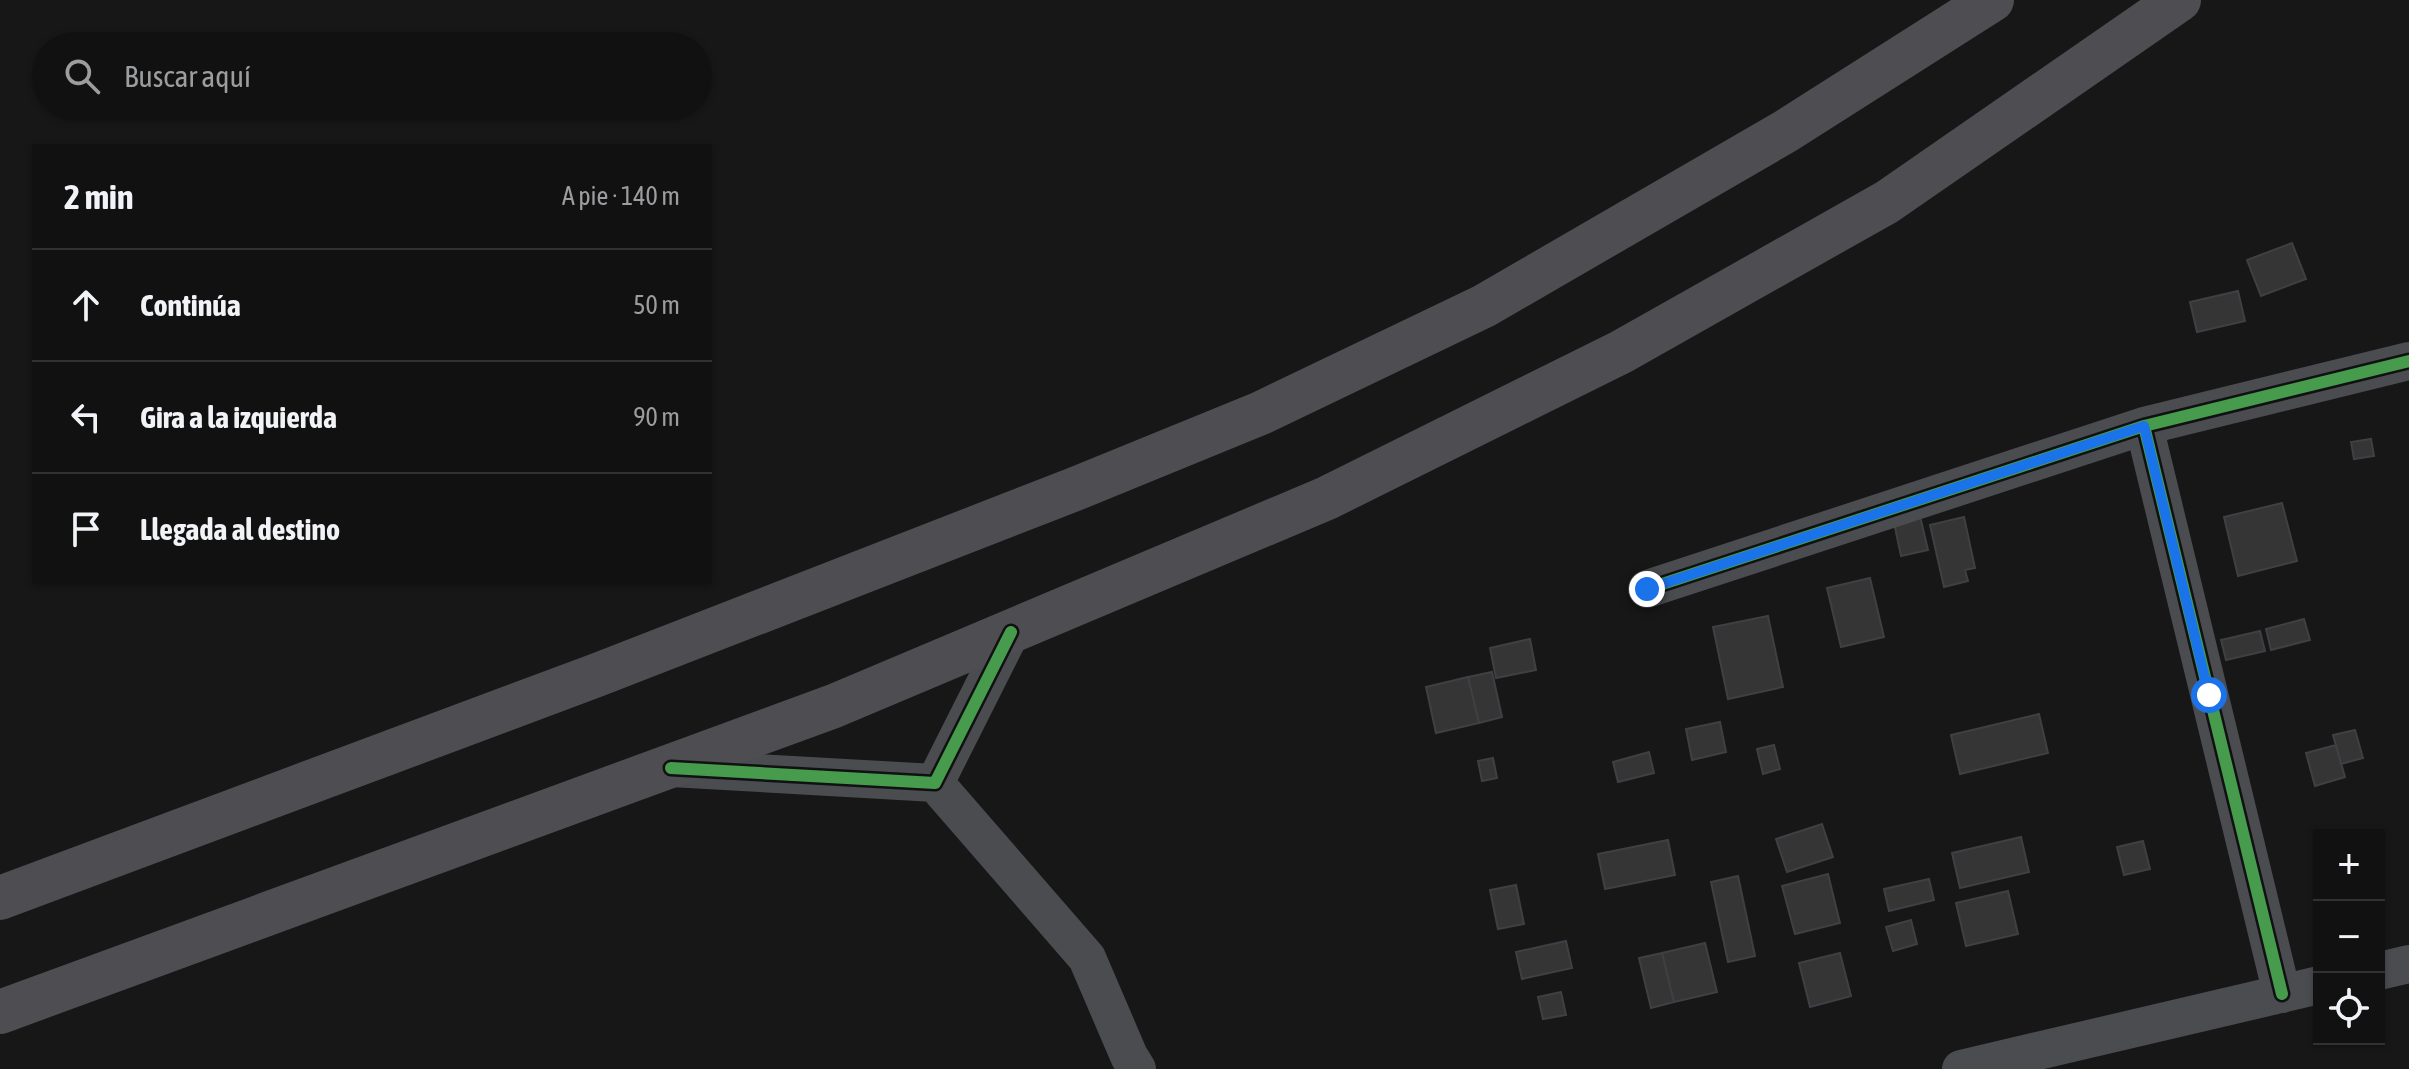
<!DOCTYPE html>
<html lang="es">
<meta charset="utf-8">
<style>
body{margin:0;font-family:"Asap Condensed",sans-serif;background:#1e1f1f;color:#f1f3f6}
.controls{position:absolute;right:24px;bottom:24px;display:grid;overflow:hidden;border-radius:0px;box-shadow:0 2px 6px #0004}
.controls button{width:72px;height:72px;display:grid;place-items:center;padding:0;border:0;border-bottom:2px solid #303131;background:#111;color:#f1f3f6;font:40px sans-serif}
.stop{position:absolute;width:24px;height:24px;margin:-18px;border:6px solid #1a73e8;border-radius:50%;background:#fff}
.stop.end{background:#1a73e8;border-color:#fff;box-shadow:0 2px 8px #0008}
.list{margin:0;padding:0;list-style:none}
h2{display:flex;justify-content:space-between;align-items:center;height:104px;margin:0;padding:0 32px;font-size:34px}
h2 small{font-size:26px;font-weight:400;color:#9c9d9f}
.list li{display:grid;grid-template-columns:52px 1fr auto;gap:24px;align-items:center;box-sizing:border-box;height:112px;padding:0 32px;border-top:2px solid #303131}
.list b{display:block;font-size:30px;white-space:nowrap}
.list em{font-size:26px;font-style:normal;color:#9c9d9f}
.icon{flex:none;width:44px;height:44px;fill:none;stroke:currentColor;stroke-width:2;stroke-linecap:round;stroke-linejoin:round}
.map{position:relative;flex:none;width:2409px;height:1069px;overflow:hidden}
.search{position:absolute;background:#111;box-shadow:0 2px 6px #0004;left:32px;top:32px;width:680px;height:88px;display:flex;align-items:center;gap:20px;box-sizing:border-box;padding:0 28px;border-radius:44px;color:#9c9d9f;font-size:30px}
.panel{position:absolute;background:#111;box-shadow:0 2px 6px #0004;left:32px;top:144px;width:680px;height:440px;border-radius:0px}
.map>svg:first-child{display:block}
.building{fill:#353536;stroke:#3f4043;stroke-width:2}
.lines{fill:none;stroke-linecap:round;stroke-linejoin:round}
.minor{stroke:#4b4c50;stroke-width:38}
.trunk{stroke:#4e4e52;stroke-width:44}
.cycleway-casing{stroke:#111113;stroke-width:17}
.cycleway{stroke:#469c4c;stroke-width:12}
.route{stroke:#1a73e8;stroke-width:10}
</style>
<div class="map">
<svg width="2409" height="1069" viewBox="0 0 2409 1069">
<rect width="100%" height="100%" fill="#171717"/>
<path class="building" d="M2292,243L2306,279L2261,296L2247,260Z
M2238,291L2245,321L2197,332L2190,302Z
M2371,439L2374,456L2354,459L2351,442Z
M2282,503L2297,561L2238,576L2224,517Z
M1919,512L1928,550L1901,556L1893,518Z
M1964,517L1975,568L1965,570L1968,581L1944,587L1930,525Z
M1870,578L1884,637L1841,647L1827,588Z
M1768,616L1783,687L1728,699L1713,627Z
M2304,619L2310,640L2271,650L2266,629Z
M2260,631L2265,651L2226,660L2221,640Z
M1530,639L1536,670L1496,678L1490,648Z
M1492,672L1502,717L1479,723L1468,677Z
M1468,677L1479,723L1436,733L1426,687Z
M2039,714L2048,753L1960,774L1951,735Z
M1720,722L1726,752L1692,760L1686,729Z
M2355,730L2363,758L2341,764L2333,735Z
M1774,745L1780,769L1763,774L1757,749Z
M2336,745L2345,777L2315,786L2306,753Z
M1649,752L1654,773L1618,782L1613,762Z
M1493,758L1497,778L1482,781L1478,761Z
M1822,824L1833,857L1787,872L1776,839Z
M2021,837L2029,872L1960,888L1952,853Z
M1668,840L1675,875L1605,889L1598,854Z
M2143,841L2150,869L2124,875L2117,847Z
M1828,874L1840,923L1795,934L1782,886Z
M1738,876L1755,956L1728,962L1711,882Z
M1929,879L1934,900L1889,911L1884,889Z
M1516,885L1524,924L1498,929L1490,890Z
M2008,891L2018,934L1966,946L1956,903Z
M1911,920L1917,944L1893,951L1886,927Z
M1566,941L1572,968L1522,979L1516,952Z
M1705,943L1717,992L1674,1002L1662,953Z
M1662,953L1674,1002L1651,1008L1639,958Z
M1840,953L1851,996L1810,1007L1799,963Z
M1561,992L1566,1015L1543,1019L1538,997Z"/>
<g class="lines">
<path class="minor" d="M2144,426L2282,994
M1647,589L2144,426L2409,361
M671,768L935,783L1011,632
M935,783L1087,958L1129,1056L1137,1069
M2379,971L2409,964
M1961,1069L2319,985"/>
<path class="trunk" d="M0,898L597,675L1075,489L1261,413L1484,306L1786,131L1992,0
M0,1012L834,706L1327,498L1621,352L1887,202L2179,0"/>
<g class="cycleway-casing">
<path id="cycleway" d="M2144,426L2282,994
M1647,589L2144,426L2409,361
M671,768L935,783L1011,632"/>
</g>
<use href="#cycleway" class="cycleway"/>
</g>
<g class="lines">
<path class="route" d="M1647,589L2144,426L2209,695"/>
</g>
</svg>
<div class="controls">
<button>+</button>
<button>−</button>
<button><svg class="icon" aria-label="locate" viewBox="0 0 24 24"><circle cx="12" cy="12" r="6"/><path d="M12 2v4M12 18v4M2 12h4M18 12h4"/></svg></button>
</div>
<div class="stop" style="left:2209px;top:695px"></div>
<div class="stop end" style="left:1647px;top:589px"></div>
<div class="search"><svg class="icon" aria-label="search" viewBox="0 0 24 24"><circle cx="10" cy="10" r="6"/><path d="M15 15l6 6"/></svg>Buscar aquí</div>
<section class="panel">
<h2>2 min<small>A pie · 140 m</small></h2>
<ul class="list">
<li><svg class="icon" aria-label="ahead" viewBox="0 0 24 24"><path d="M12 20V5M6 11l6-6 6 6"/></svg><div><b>Continúa</b></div><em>50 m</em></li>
<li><svg class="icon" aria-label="left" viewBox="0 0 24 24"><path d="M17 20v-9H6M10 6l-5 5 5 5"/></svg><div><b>Gira a la izquierda</b></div><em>90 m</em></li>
<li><svg class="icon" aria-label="arrive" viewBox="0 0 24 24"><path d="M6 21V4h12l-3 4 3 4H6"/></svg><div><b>Llegada al destino</b></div></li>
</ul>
</section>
</div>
